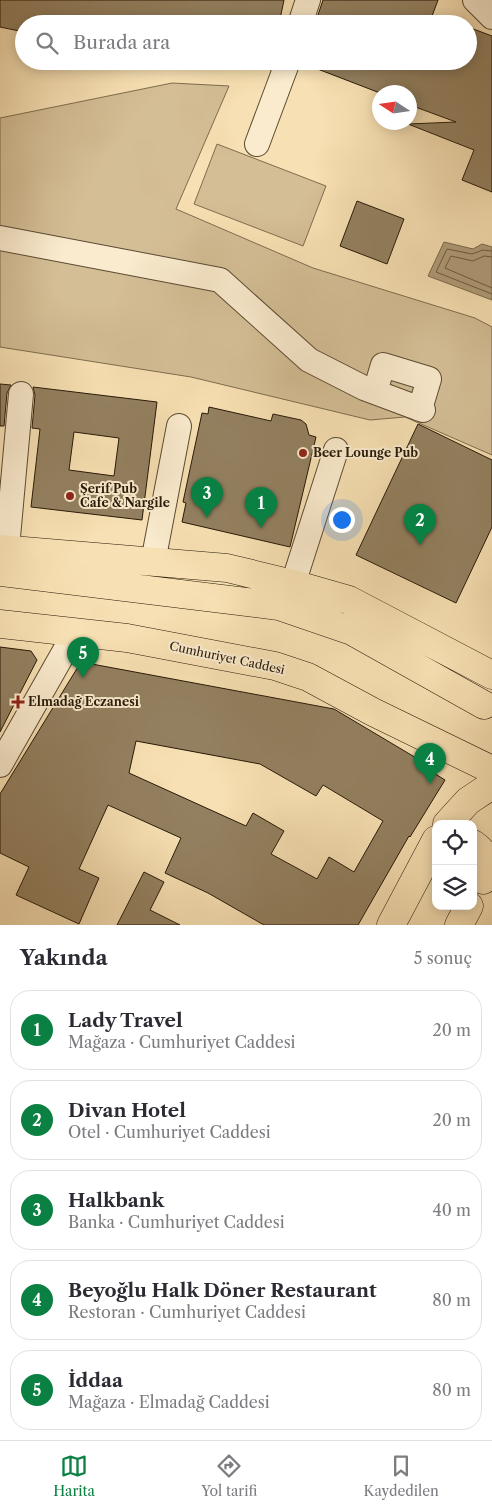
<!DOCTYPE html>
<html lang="tr">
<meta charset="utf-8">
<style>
body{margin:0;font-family:"Libre Caslon Text",serif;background:#f7f7f7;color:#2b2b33}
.controls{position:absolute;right:15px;bottom:15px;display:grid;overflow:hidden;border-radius:10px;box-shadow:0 2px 12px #0003}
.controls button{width:45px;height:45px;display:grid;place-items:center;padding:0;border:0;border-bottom:1px solid #e1e1e2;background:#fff;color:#2b2b33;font:25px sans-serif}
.compass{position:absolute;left:372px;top:85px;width:45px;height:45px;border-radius:50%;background:#fff;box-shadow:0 2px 12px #0003;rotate:282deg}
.you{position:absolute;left:341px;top:519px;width:18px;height:18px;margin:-12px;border:4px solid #fff;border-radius:50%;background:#1a73e8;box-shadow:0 0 0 8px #1a73e833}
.badge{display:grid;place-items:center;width:32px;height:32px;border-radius:50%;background:#0b8043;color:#fff;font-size:16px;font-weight:700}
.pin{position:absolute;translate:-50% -41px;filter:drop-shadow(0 1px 2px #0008)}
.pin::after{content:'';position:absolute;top:26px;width:18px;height:15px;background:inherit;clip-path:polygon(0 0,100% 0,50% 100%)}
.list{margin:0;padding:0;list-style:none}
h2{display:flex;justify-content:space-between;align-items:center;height:65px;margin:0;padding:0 20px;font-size:21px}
h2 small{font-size:16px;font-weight:400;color:#7c7c81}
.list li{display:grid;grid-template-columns:32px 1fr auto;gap:15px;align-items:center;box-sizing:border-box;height:80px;margin:0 10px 10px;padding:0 10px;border:1px solid #e1e1e2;border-radius:20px}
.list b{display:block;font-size:19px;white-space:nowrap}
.list p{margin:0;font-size:16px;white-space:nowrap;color:#7c7c81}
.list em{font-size:16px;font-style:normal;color:#7c7c81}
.icon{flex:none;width:28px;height:28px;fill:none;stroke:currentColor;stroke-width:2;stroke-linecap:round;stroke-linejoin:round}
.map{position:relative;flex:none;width:492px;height:925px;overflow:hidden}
.search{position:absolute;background:#fff;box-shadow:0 2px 12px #0003;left:15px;right:15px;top:15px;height:55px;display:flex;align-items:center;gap:12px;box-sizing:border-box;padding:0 18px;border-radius:28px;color:#7c7c81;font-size:19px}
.sheet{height:515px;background:#fff}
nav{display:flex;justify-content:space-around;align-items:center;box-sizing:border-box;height:70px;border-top:1px solid #e1e1e2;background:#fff;font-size:14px;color:#7c7c81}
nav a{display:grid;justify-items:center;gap:2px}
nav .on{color:#0b8043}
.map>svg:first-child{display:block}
.green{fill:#d4be96;stroke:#7e6c4e}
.water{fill:#b09c79;stroke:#79684b}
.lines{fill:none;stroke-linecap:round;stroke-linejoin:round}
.shore{stroke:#6c5a40;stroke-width:1}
.building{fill:#938060;stroke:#271907;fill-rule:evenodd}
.minor-casing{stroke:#5b4b32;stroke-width:26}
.major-casing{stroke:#271907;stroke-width:29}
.minor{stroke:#faebce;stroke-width:24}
.major{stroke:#f7e0b3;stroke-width:28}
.poi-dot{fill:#8f2418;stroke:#faebce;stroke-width:2}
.labels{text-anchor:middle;stroke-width:4;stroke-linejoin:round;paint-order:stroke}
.poi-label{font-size:12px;font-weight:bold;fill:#271907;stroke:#faebce;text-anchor:start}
.street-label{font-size:12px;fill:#271907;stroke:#faebce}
</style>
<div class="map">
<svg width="492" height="925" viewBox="0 0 492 925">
<rect width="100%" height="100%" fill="#f7e0b3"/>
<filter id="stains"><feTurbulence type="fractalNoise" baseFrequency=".004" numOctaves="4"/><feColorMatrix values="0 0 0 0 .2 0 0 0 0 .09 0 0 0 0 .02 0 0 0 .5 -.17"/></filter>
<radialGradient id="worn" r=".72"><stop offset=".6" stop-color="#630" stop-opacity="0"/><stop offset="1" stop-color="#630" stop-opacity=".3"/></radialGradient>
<path class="green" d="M172,83L229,86L176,209L313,268L475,318L492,327V455L405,417L370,420L191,377L0,347V118Z
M217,144L326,186L303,246L194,204Z"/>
<path class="water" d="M444,242L473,249L482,244L492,247V300L428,276Z"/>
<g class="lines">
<path class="shore" d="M492,251L483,250L472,254L447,249L436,272L492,294
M492,257L484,256L473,261L451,256L445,268L492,288"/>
</g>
<path class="building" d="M0,0H284L279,24H24V32L0,27Z
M323,0H438L429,24H315Z
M468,27L492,36V192L462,180L474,150L408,124L456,122L410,105V92L380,93L302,63L468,61Z
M357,201L404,219L387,264L340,246Z
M0,384L11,385L7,393L4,426H0Z
M33,387L157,402L142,520L31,507L40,429L32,428L35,395ZM74,432L119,438L114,476L69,470Z
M209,407L271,421L273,414L301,420L306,424L309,435L316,437L290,547L182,522L186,503L183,502L202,413L208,414Z
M418,424L492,460V527L456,603L356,555Z
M0,647L31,651L37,660L0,732Z
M81,662L334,709L423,762L421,765L445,780L410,837L409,836L358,925H264L208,893L165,873L181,838L108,805L79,869L99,878L79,924L16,895L29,867L0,853V794ZM136,741L260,764L316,796L323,785L383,821L354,872L329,857L317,879L271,854L284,831L253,813L246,826L129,773Z
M144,872L164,882L150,910L180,925H117Z"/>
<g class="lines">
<g class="minor-casing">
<path id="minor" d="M475,0L492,17
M300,24L308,0
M257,144L288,61
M0,238L220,280L309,360L364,388L423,410
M375,392L383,365L429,379L420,409
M7,548L21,394
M153,562L179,426
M293,584L336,450
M0,765L76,631"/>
</g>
<g class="major-casing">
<path id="major" d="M0,549L227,568L293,584L349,600L492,675
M0,572L279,606L352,631L484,705
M0,624L127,638L275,666L308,677L373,712L492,770
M447,824L468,801L492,785
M473,844C488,854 489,864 483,880
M391,925L436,840
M459,925L469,906"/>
</g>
<use href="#minor" class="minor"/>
<use href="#major" class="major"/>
</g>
<g class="poi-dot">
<circle cx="303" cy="453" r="5"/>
<circle cx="70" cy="496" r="5"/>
<path d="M15.5 694.5h5v5h5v5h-5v5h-5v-5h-5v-5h5z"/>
</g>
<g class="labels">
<g class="poi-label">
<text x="313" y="457">Beer Lounge Pub</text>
<text x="80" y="493">Şerif Pub<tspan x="80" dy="14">Cafe &amp; Nargile</tspan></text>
<text x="28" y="706">Elmadağ Eczanesi</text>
</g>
<g class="street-label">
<text transform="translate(227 658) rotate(12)" y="4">Cumhuriyet Caddesi</text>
</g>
</g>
<rect width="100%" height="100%" filter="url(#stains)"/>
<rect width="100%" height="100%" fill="url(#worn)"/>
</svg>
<div class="controls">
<button><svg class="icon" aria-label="locate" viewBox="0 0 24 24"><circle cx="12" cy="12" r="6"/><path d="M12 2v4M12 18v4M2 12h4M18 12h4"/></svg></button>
<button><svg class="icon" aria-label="layers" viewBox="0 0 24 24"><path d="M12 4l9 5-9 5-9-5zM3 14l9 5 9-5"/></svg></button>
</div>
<svg class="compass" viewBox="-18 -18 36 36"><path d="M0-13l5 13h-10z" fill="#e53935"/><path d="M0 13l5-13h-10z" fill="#7c7c81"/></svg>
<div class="you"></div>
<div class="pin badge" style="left:261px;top:528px">1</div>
<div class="pin badge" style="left:420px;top:545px">2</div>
<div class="pin badge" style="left:207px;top:518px">3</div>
<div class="pin badge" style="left:430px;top:784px">4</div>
<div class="pin badge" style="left:83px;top:678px">5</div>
<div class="search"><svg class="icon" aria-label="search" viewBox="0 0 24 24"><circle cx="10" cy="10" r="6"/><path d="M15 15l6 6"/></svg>Burada ara</div>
</div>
<section class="sheet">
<h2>Yakında<small>5 sonuç</small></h2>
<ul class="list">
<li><span class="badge">1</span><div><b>Lady Travel</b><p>Mağaza · Cumhuriyet Caddesi</p></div><em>20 m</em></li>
<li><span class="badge">2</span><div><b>Divan Hotel</b><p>Otel · Cumhuriyet Caddesi</p></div><em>20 m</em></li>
<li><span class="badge">3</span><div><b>Halkbank</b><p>Banka · Cumhuriyet Caddesi</p></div><em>40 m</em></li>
<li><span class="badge">4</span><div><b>Beyoğlu Halk Döner Restaurant</b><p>Restoran · Cumhuriyet Caddesi</p></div><em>80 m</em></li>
<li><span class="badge">5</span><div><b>İddaa</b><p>Mağaza · Elmadağ Caddesi</p></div><em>80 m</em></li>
</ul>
</section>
<nav>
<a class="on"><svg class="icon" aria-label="map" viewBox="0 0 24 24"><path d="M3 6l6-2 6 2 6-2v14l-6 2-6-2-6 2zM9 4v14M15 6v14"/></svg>Harita</a>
<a><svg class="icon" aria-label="directions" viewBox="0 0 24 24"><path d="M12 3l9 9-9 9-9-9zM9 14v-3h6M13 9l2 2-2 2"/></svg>Yol tarifi</a>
<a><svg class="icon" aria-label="saved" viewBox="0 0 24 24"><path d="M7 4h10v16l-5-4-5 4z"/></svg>Kaydedilen</a>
</nav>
